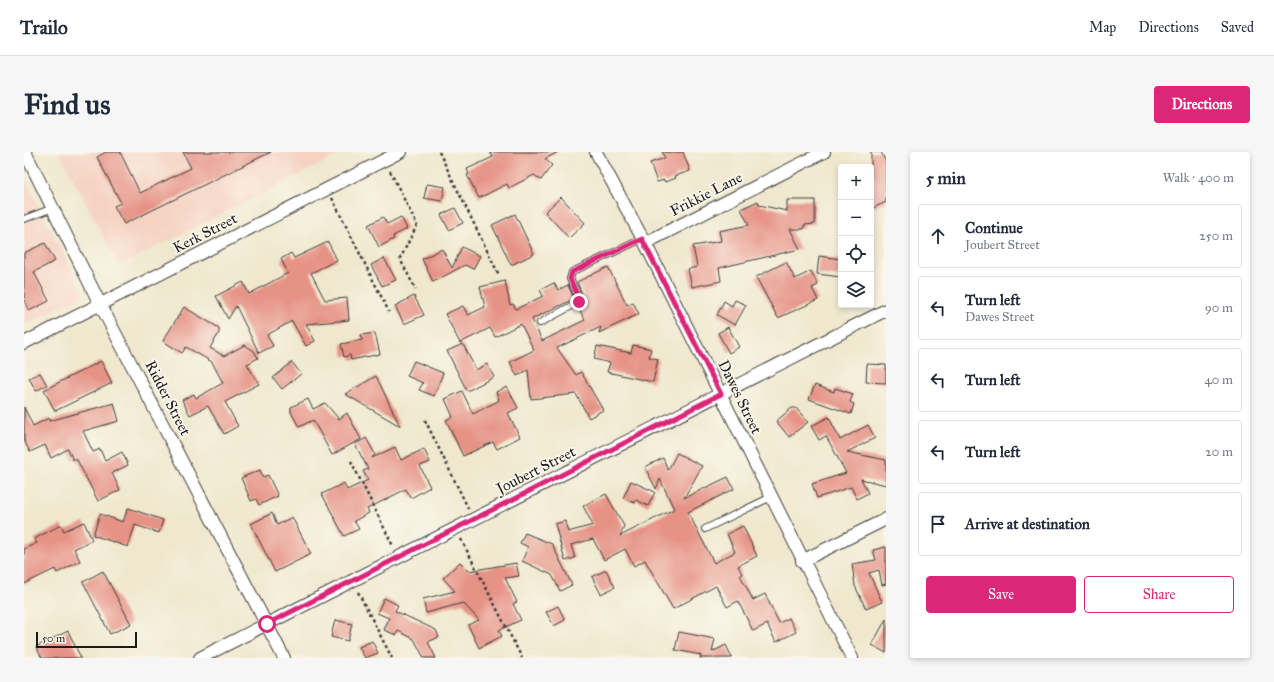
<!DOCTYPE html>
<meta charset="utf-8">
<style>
body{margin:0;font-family:"IM FELL Great Primer",serif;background:#f6f6f7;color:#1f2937}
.controls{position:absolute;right:12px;top:12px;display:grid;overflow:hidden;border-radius:4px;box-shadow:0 2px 6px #0003}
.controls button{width:36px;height:36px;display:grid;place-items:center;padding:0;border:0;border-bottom:1px solid #e0e1e3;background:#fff;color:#1f2937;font:20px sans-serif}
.scale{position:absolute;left:12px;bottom:10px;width:101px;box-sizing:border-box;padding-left:4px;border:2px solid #1c1c1c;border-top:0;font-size:11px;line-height:14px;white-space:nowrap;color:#1c1c1c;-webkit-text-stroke:3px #fbf7ec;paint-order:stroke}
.stop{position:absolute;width:12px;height:12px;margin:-9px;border:3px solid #db2777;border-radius:50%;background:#fff}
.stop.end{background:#db2777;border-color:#fff;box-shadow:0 1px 4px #0008}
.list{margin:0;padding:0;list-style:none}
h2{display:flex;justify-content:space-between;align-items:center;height:52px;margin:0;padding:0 16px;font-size:17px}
h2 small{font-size:13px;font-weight:400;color:#747a83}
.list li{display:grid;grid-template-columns:26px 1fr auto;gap:12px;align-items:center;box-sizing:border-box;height:64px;margin:0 8px 8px;padding:0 8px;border:1px solid #e0e1e3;border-radius:4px}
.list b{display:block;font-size:15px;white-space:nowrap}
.list p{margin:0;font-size:13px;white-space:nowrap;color:#747a83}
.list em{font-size:13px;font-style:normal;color:#747a83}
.actions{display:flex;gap:8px;padding:12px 16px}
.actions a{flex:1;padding:9px 0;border:1px solid #db2777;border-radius:4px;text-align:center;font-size:14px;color:#db2777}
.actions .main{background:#db2777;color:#fff}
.icon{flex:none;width:22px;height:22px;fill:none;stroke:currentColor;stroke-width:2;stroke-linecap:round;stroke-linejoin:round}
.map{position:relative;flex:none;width:862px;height:506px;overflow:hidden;border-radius:4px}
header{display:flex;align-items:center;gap:24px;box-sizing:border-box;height:56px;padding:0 20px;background:#fff;border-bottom:1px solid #e0e1e3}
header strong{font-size:19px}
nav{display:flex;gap:22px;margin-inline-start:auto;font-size:14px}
.intro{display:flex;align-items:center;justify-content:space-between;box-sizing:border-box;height:96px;padding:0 24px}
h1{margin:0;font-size:28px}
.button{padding:10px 18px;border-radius:4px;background:#db2777;color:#fff;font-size:14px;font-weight:700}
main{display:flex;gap:24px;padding:0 24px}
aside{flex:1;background:#fff;border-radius:4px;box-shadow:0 2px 6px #0003}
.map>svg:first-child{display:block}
.built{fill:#f5d2c2}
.building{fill:#e69386}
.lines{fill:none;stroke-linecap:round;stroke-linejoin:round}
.lane-casing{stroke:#3c3b37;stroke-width:8}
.street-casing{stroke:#3c3b37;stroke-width:14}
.path{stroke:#3c3b37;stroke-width:2.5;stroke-dasharray:3 3;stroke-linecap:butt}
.lane{stroke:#fff;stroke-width:6}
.street{stroke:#fff;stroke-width:12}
.route{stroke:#db2777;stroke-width:5}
.labels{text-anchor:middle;stroke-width:3.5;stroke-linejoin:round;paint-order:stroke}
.street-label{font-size:15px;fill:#1c1c1c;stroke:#fbf7ec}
</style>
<header>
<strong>Trailo</strong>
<nav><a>Map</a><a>Directions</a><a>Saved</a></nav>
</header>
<div class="intro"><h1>Find us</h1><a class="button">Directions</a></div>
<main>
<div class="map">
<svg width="862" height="506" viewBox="0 0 862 506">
<rect width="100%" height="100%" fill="#fbf7ec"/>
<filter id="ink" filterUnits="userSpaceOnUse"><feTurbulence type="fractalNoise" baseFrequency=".025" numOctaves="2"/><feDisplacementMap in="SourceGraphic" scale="8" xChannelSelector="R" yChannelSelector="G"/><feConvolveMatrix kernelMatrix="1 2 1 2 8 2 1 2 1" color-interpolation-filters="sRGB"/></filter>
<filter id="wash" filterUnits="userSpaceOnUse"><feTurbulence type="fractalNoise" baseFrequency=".012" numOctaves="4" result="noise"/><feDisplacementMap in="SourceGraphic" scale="16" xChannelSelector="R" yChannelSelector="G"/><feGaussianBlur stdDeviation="0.9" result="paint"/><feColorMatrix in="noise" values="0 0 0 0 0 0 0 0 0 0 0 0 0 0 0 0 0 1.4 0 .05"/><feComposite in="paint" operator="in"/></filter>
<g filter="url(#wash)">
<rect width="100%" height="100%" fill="#efe8ce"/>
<path class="built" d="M35,0H320L95,114Z
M0,25L60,143L0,173Z"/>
<g id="blocks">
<path class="building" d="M82,0H96L116,41L167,16L159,0H247L100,72L90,54L97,51L73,5Z
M466,0H534L521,7L528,13L517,28L510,23L485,36L483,32L455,46L443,23L445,22L443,17L469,5Z
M638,0H659L666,19L651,24L652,26L641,30L640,28L633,30L626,11L641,6Z
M847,0H857L862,10V50L847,57Z
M403,32L421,35L418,49L400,46Z
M537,45L561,71L545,86L521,60Z
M763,48H791V72L780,73V77H766L776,97L695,116L697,129L668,135L664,117L673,115L669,94L697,89L695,79L725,73L717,57L734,49L735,53L763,59Z
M431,56L439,71L425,78L417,63Z
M491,62L510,102L487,113L468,73Z
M359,65L363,72L377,65L383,77L369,84L370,87L355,95L344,73Z
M304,90L313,108L287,121L301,148L323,146L325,168L282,172L291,189L282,194L268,169L243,183L249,194L235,201L212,154L204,167L192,144L219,130L225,142L264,121L257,107L267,101L270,106Z
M21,91L31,109L10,120L25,149L5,159L0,148V101Z
M438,95L456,104L449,117L441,113L409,130L398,107L418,97L428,116Z
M795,104L817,107V125L793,122Z
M360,106L372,128L358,134L347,113Z
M762,110L771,127L787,119L794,133L788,136L794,148L754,166L732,125Z
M584,115L603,153L609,150L615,162L575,181L577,175L533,196L552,223L557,220L579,258L565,266L552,242L507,247L504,218L493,224L486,210L510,198L497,172L471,185L466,176L436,191L421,162L439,154L444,163L461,155L456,135L481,129L486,153L489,152L492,157L519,144L516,138L530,131L534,138L544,133L550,147L508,167L518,189L561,168L554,155L559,152L560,146L553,130Z
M390,144L400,163L380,172L371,154Z
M711,148L722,153L711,173L693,163L700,149L708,154Z
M160,155L195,176V181L186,196L200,204L221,193L230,199L234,206L223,212L235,232L201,250L214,274L200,282L184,254L166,263L158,248L170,242L172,246L199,231L188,210L162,195L158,201L139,189Z
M704,175L715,195L705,201L694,181Z
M351,181L356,202L327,208L326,203L320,205L317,192L338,188L337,183Z
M439,192L452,218L463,212L470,225L443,239L423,199Z
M609,193L627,197L625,205L634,207L629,230L583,220L586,211L570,207L573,194L607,201Z
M77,209L88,231L31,259L20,238Z
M390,209L419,221L410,244L395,238L399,231L383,224Z
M268,210L277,222L258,237L249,226Z
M843,212L862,213V231L842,230Z
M16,221L23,233L12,239L5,226Z
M352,224L376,274L321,242Z
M791,233L810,240L811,236L829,242L826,250L830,252L827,262L785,247Z
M483,235L494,256L484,261L496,285L473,297L469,290L439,304L422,268L429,265L421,247L438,239L449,262L472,250L475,248L472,240Z
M284,247L289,257L301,251L315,267L323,261L337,287L308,303L289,268L275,275L267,260V255Z
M90,251L95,269L59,279L69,300L76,297L81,309L98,300L104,313L88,321L96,338L74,349L52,306L49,308L44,297L27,306L21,293L6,300L0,288V255L9,274L25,266V269Z
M768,256H772L784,270L765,285L752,269Z
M805,265L816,288L844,273L851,286L823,300L862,308V333L837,327L844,341L833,347L827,335L793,346L788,332L822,321L802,284L795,288L787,274Z
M342,286L351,302L348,306L371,295L377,308L400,297L406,310L396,314L406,335L387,346L382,337L343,357L345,361L330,369L335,377L320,384L298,342L320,331L323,338L344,328L339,319L344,317L331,292Z
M653,301L678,314L660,346L704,325L710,337L664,360L690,411L711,400L703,382L719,374L733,404L714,414L718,422L716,423L729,448L741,442L755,471L765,466L772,480L752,490L743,472L729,479L714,449L703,455L692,434L649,457L621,408L610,414L601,397L580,408L569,387L547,393L551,406L541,409L531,372L541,369L544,380L569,373L559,354L582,342L600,374L596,384L650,357L636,327L632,337L621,315L639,306L644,318Z
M236,318L239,325L244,323L254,344L235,353L232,347L227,349L217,326Z
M607,329L631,340L624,354L612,348L611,351L599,346Z
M104,356L139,368L135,381L111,373L104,395L69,383L76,362L99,370Z
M248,361L253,373L268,365L287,402L251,420L227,372Z
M60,370L68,388L50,397L56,409L33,421L31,417L0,432V397L13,391L10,387L37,373L40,379Z
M501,381L528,392L548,433L536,439L528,423L498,409L504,395L496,391Z
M862,395V432L858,433L855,418L845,421L858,450L842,457L831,434L828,412L852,408L849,398Z
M436,410L445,419L492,411L495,424L481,426L493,450L489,452L497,468L475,478L478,484L455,496L444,473L455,468L439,451L402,461L399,447L431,439L419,426Z
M582,418L591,435L577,442L568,425Z
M79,419L107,472L86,482L59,430Z
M360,446L374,453L371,459L412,478L415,485L404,490L412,506H400L390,487L374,479L372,483L360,478L365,466L353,461Z
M534,454L541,468L530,474L522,460Z
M862,467V501L848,493Z
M311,468L328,472L324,489L307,485Z
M44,479L57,506H18L12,495Z
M655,480L691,487L688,500L702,493L708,506H676L677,503L651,498Z
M348,489L354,501L341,506L335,495Z"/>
</g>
</g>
<g filter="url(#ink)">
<use href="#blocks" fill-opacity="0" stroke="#3c3b37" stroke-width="1"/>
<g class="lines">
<g class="lane-casing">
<path id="lane" d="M0,67L29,56
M516,171L555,150V146L546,127L548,120L618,87
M681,377L747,345"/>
</g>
<g class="street-casing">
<path id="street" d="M1,0L76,152L260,506
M572,0L621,91L828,506
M621,91L800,0
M0,191L376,0
M778,409L862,367
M176,506L862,158"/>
</g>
<path class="path" d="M415,0L475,123
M366,19L393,73L376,107L392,138
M308,46L365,160
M401,268L445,358
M327,309L369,394
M437,387L498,506
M334,440L368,506"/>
<use href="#lane" class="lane"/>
<use href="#street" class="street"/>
</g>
</g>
<g class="lines" filter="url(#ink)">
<path class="route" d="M243,472L697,242L618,87L548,120L546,127L555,146V150"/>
</g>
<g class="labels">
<g class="street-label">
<text transform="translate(682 42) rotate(-27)" y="5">Frikkie Lane</text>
<text transform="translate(181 81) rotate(-27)" y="5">Kerk Street</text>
<text transform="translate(716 245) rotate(64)" y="5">Dawes Street</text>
<text transform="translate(144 246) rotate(63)" y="5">Ridder Street</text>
<text transform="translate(512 318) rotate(-27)" y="5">Joubert Street</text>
</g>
</g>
</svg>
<div class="controls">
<button>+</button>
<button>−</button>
<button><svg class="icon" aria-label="locate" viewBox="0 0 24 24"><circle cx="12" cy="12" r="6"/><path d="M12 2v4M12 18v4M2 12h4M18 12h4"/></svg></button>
<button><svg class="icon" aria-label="layers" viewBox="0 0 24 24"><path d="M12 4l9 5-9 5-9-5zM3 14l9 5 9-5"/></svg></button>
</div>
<div class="scale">50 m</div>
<div class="stop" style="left:243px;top:472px"></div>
<div class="stop end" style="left:555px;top:150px"></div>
</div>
<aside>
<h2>5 min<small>Walk · 400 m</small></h2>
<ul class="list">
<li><svg class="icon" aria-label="ahead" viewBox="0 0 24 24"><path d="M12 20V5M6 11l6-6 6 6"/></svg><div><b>Continue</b><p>Joubert Street</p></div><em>250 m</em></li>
<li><svg class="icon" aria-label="left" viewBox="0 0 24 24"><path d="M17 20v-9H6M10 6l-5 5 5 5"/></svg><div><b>Turn left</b><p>Dawes Street</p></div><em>90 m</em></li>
<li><svg class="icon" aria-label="left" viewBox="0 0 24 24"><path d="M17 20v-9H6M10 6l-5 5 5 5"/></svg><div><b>Turn left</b></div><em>40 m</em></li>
<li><svg class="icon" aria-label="left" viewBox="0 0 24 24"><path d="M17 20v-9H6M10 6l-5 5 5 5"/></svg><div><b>Turn left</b></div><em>20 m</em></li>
<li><svg class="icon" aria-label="arrive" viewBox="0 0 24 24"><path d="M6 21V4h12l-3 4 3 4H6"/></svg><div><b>Arrive at destination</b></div></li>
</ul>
<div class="actions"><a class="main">Save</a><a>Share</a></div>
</aside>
</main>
